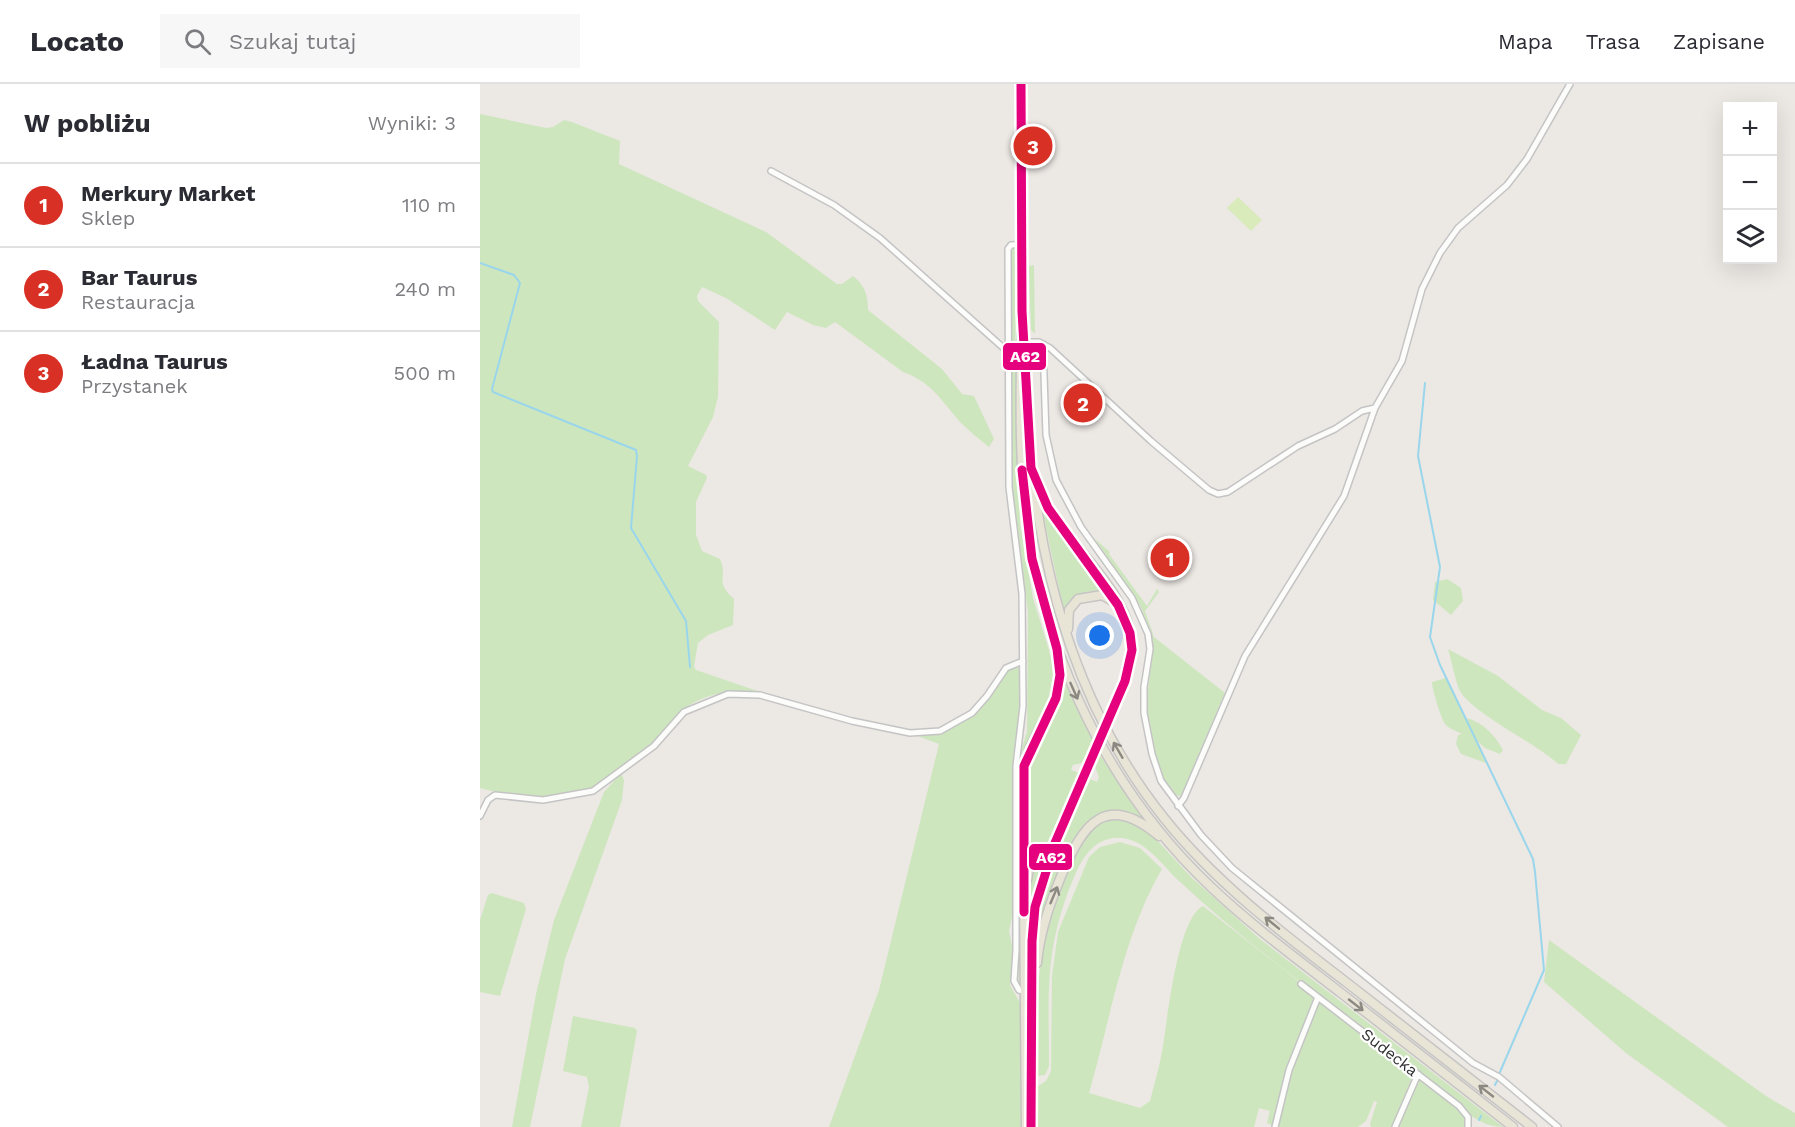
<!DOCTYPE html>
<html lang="pl">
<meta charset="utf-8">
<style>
body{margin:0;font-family:"Work Sans",sans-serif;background:#f7f7f7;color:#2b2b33}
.controls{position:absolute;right:18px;top:18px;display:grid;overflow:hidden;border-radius:0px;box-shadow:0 6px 24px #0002}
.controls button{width:54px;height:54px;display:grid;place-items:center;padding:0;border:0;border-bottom:2px solid #e1e1e2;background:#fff;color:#2b2b33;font:30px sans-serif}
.you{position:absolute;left:620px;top:552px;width:21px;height:21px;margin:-15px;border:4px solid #fff;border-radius:50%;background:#1a73e8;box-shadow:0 0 0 9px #1a73e833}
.badge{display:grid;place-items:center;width:39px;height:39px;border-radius:50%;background:#d93025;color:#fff;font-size:20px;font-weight:700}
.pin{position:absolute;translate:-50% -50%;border:3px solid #fff;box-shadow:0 2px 6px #0006}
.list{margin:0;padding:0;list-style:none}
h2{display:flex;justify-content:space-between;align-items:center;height:78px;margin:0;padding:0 24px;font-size:26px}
h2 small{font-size:20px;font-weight:400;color:#7c7c81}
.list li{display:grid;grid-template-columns:39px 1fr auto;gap:18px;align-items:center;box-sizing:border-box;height:84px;padding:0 24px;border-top:2px solid #e1e1e2}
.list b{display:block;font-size:22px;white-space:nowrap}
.list p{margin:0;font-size:20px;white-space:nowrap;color:#7c7c81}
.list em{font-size:20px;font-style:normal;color:#7c7c81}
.icon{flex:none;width:33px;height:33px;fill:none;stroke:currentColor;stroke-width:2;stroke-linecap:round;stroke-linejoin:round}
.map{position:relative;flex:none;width:1315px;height:1043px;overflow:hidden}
header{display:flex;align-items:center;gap:36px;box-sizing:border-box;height:84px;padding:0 30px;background:#fff;border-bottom:2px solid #e1e1e2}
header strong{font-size:28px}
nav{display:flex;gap:33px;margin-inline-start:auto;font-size:21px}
.search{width:420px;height:54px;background:#f7f7f7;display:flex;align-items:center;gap:15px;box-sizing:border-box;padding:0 21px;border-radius:0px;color:#7c7c81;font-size:22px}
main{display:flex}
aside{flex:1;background:#fff}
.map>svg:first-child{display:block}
.green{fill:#cee6be}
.pitch{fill:#d9eabb}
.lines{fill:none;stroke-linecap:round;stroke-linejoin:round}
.stream{stroke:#99d6ec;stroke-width:2}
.street-casing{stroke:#c5c4c5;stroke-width:8}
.primary-casing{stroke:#c6c5c4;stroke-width:11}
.street{stroke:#fcfcfb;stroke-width:5}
.primary{stroke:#e8e4d6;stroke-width:8}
.primary-bridge-casing{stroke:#c6c5c4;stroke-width:11;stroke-linecap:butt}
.primary-bridge{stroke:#e8e4d6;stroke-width:8}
.bus-1-casing{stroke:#fff;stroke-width:14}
.bus-1{stroke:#e5007d;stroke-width:9}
.oneway{stroke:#8b8982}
.labels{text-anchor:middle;stroke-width:4.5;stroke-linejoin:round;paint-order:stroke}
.street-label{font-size:16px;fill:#2e2e2e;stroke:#fff}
.line-badge{stroke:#fff;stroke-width:2}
.badge-label{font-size:16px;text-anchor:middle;font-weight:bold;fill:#fff}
</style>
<header>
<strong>Locato</strong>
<div class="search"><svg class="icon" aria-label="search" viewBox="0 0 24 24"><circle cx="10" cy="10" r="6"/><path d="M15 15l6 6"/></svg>Szukaj tutaj</div>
<nav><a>Mapa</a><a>Trasa</a><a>Zapisane</a></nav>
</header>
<main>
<aside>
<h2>W pobliżu<small>Wyniki: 3</small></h2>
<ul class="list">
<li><span class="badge">1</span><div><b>Merkury Market</b><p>Sklep</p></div><em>110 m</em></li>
<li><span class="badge">2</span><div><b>Bar Taurus</b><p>Restauracja</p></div><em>240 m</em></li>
<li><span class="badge">3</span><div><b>Ładna Taurus</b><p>Przystanek</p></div><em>500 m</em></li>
</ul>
</aside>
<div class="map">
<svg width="1315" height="1043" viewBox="0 0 1315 1043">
<rect width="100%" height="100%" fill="#ece8e4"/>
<path class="green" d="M0,30L66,44L73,43L84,36L92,38L140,57L139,80L286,148L357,200H362L373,192C385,201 388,212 388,226L462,285L482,310L494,312L514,355L509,363C499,355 489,347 480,338C462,317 450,297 423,288L355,238L346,244L333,241L307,228L295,246L246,214L222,203L217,212L218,217L239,238L238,313L233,333L208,382L226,391L227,394L216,418V451L222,467L240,475C249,494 233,496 254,515L253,541L228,551L218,559L214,582L216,586L292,612C260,603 222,607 197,631C190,638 185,648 178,656C167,668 131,695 116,703C85,721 32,713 0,704Z
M535,162L537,186L535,263L530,260L532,240L530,166Z
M554,181L555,250L551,246L549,182Z
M533,273L537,278L540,439L553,514L572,576L575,597L571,618L542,675L539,898L537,896L538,676L547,648L548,528L532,402L531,275Z
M561,420L628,509C609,504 591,510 584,529Z
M614,454L630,468L629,470L667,522L677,505L679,508L665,527L674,553L745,609L701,712L694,711L683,696L674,668L666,621L672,575L671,549L660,521Z
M967,495L981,504L983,517L971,531L953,516L955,498Z
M968,565L1018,592L1062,626L1081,634L1101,651L1086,680H1078C1057,659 990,629 979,605C974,592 972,578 968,565Z
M530,583L540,584V627L533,743L535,819L529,847L534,872L530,901L540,919L541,1043H349L399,906L459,660L435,651C483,650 505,618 530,583Z
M966,594L985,634C1002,637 1015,651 1023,666L1020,670L1005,664L996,656L1006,679L981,670L976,660L978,651L982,650C977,647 969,645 965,640C961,634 952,605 952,598Z
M583,595L620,671L662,734C591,696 570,820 555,864L560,817L576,768L608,694L617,698L619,693L615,683L602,679L593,681L591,686L599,689L567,763L547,783L548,680L557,656L575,627Z
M141,689L144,696L142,716L85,875L50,1043H32L56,910L74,836L124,708Z
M637,734L649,736L675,754L712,794L780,855L1023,1043C991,1043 966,1008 941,990C860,927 774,867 699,797C681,780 662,750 633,754C609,758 600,779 592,798C564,867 569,910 569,982L565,991L558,992V899L567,839L596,763L614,742Z
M640,758L660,764L682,785C642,854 631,934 609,1009L660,1024L670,1017C674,1001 679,984 682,968C687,940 697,834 723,822L931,986L932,994L913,1043H891L890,1040L897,1018L894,1017L886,1037L878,1043H797L787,1039L790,1027L779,1024L774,1043H554L558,1002L566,997L571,987L572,892L578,848L609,773L620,763Z
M564,778L549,836C549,816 544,789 564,778Z
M12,809L44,819L46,825L20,912L0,908V836L8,811Z
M1069,856L1286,1012L1315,1029V1043H1248L1146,969L1064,898Z
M93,932L155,944L157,947L140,1043H101L109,1003L107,993L83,987Z
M942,995L985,1032L987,1043H918L938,996Z"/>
<path class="pitch" d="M758,113L782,136L771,147L747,124Z"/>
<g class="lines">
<path class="stream" d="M0,179L34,191L40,199L12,305L13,308L156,366L157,372L151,444L206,537L210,583
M945,299L938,372L960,483L950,553L960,581L1053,775L1055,788L1064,886L1020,988
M1015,1001L1017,997
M999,1036L1001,1032"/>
<g class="street-casing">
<path id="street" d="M291,87L354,121L400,154L528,268H540
M543,160L531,161L528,165L529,403L542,510L543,622L536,682V866L534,897L539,906L546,908
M545,258H559L570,264L671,357L729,406L738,410L748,408L818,362L855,345L882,327L895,324
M563,260L566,351L576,396L601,443L652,514L668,550L670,565L664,603V629L672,670L681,697L721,751L752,784L993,979L1019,993L1078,1043
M698,722L704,714L765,572L864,412L895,324L922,277L942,205L960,169L978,144L1027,101L1047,75L1090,0
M0,732L8,716L15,711L63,716L113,707L174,662L204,628L248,610L280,611L372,637L430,649L460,647L492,629L507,612L526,584L543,577
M821,900L979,1022L988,1033V1043
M795,1043L809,986L838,913
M915,1043L938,990"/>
</g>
<g class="primary-casing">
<path id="primary" d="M541,0C542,75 544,150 542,225C541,283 539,341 543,399C554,550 620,698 731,803C771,841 817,875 861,909C919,954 976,998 1033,1043
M546,288C549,446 583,608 684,734C735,798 802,849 866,898C928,946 990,994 1052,1043
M555,398C574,451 647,501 651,556C653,575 646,592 639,610
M588,545L589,526L598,515L622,511L636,519
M547,796L549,785L573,762
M557,879C560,847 570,819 582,790C603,740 626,707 679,752
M546,1043L543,691C547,646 587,624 577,574
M551,1043L552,857L555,823L575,759L605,689"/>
</g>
<use href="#street" class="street"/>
<use href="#primary" class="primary"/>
<g class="primary-bridge-casing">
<path id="primary-bridge" d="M605,689L639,610"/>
</g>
<use href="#primary-bridge" class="primary-bridge"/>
<g class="bus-1-casing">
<path id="bus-1" d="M541,0L542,227L551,384L568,424L638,521L650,549L652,566L645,597L575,759L555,823L552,857L551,1043
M542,386L552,475L577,565L580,591L576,614L544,682V828"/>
</g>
<use href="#bus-1" class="bus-1"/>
</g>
<defs><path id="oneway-shaft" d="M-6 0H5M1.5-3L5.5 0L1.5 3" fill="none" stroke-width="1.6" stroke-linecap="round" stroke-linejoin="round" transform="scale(1.5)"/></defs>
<g class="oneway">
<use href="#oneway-shaft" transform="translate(594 607) rotate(66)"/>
<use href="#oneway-shaft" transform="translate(638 666) rotate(-120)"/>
<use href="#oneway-shaft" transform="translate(574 811) rotate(-67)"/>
<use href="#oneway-shaft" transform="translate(792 839) rotate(-141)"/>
<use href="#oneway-shaft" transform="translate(876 921) rotate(38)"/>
<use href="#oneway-shaft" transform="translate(1006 1007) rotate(-142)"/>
</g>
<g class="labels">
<g class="street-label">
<text transform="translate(910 968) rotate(38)" y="6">Sudecka</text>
</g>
</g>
<g class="line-badge">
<rect x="522" y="258" width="45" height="29" rx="6" fill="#e5007d"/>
<rect x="548" y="759" width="45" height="28" rx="6" fill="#e5007d"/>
</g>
<g class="badge-label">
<text x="545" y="278">A62</text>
<text x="571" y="779">A62</text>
</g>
</svg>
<div class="controls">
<button>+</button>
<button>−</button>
<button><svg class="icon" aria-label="layers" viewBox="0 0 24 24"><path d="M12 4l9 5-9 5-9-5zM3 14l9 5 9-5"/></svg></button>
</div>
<div class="you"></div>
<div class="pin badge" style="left:690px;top:474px">1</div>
<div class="pin badge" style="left:603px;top:319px">2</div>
<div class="pin badge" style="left:553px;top:62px">3</div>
</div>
</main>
